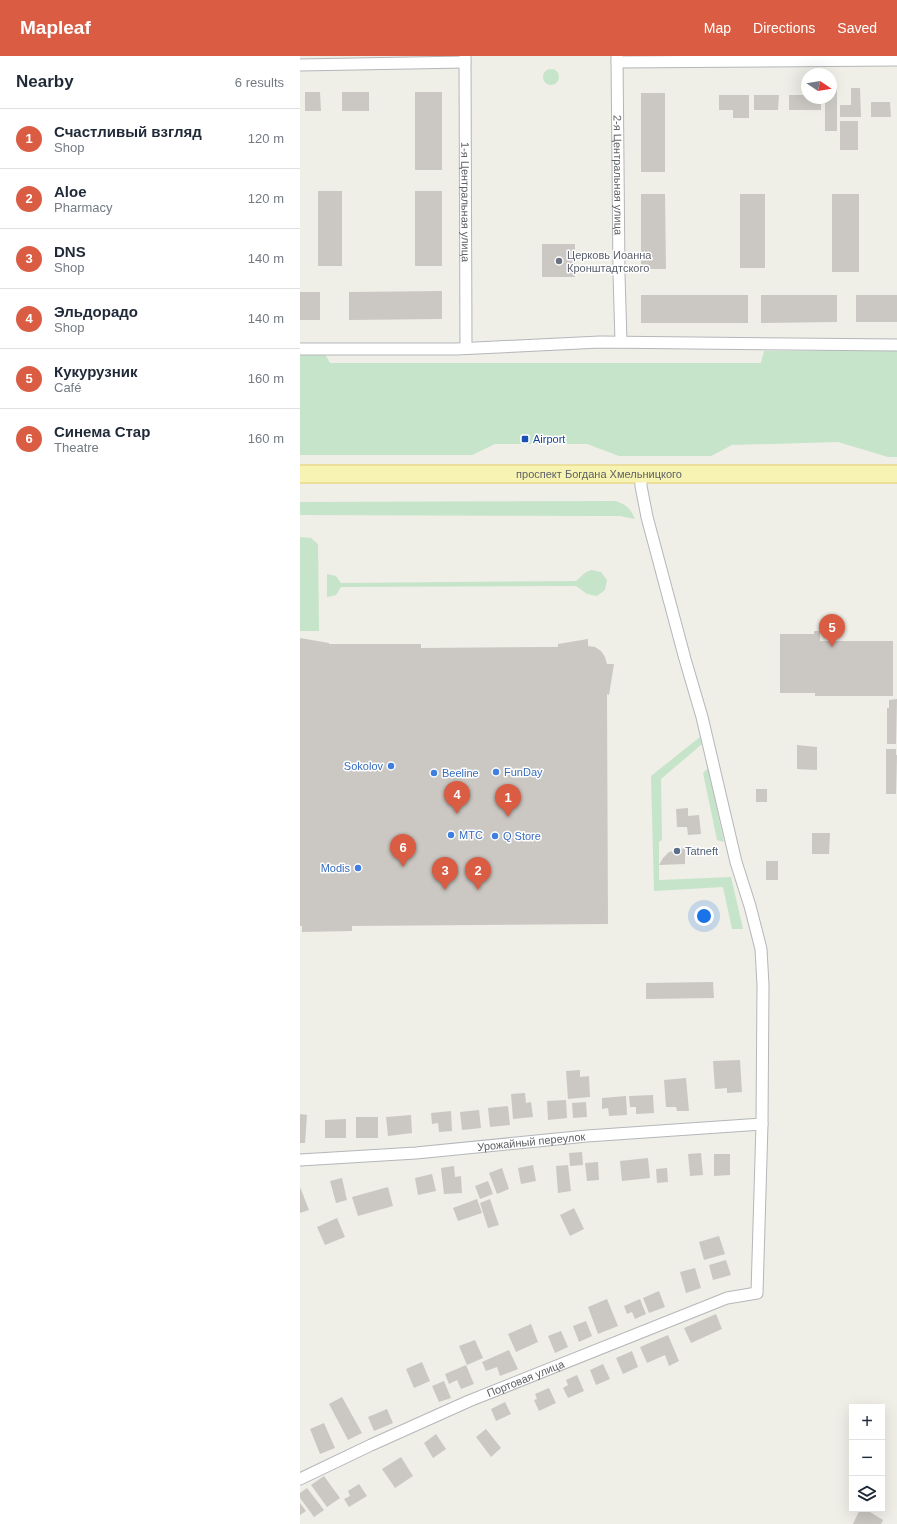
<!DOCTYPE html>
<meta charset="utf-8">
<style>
body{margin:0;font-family:Arial,sans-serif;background:#f2f2f3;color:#1f2937}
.controls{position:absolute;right:12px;bottom:12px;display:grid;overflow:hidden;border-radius:0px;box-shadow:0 4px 16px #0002}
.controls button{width:36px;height:36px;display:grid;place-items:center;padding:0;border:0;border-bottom:1px solid #e0e1e3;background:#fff;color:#1f2937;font:20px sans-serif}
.compass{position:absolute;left:501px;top:12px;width:36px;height:36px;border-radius:50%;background:#fff;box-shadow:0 4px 16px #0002;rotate:102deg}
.you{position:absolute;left:404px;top:860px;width:14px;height:14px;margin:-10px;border:3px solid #fff;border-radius:50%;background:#1a73e8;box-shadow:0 0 0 6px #1a73e833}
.badge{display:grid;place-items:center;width:26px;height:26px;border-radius:50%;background:#d95c43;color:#fff;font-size:13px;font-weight:700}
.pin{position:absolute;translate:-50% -33px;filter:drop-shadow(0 1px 2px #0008)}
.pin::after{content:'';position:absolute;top:21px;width:14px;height:12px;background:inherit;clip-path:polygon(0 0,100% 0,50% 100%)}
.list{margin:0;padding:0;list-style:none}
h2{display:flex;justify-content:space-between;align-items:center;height:52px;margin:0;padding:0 16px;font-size:17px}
h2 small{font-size:13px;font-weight:400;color:#747a83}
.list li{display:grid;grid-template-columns:26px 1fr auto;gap:12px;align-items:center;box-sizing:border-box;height:60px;padding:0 16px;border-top:1px solid #e0e1e3}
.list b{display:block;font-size:15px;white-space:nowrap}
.list p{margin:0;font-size:13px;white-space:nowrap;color:#747a83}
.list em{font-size:13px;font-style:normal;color:#747a83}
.icon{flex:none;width:22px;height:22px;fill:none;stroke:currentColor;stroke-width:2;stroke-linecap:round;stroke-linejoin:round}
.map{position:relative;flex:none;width:597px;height:1468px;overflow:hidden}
header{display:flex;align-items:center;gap:24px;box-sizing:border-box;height:56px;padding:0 20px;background:#d95c43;color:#fff}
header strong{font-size:19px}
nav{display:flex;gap:22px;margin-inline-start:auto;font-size:14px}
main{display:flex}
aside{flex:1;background:#fff}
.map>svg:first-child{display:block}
.green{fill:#c6e4c9}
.building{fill:#cbc8c3}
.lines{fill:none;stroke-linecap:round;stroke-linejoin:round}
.street-casing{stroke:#b4b6ba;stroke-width:13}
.primary-casing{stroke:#e4cd6b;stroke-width:19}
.street{stroke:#fff;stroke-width:11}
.primary{stroke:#f7f3b3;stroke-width:17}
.worship-dot{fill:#6b7280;stroke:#fff;stroke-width:1.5}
.transit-dot{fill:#1a4fb4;stroke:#fff;stroke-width:1.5}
.shop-dot{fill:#3f7fe0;stroke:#fff;stroke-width:1.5}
.service-dot{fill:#5c6f8a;stroke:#fff;stroke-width:1.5}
.labels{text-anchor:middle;stroke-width:3;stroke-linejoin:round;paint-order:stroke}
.street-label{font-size:11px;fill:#5e6165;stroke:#fff}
.worship-label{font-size:11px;fill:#5b616d;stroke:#fff;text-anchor:start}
.transit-label{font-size:11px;fill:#164399;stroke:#fff;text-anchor:start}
.shop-label{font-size:11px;fill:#366cbe;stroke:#fff;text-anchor:start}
.service-label{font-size:11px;fill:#4e5e75;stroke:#fff;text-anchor:start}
</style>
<header>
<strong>Mapleaf</strong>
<nav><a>Map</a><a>Directions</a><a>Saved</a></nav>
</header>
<main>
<aside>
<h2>Nearby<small>6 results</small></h2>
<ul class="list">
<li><span class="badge">1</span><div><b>Счастливый взгляд</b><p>Shop</p></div><em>120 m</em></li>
<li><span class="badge">2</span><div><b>Aloe</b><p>Pharmacy</p></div><em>120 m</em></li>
<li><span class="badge">3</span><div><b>DNS</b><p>Shop</p></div><em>140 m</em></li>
<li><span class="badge">4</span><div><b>Эльдорадо</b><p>Shop</p></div><em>140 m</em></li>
<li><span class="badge">5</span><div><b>Кукурузник</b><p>Café</p></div><em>160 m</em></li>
<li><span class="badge">6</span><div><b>Синема Стар</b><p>Theatre</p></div><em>160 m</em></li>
</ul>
</aside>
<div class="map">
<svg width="597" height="1468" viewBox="0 0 597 1468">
<rect width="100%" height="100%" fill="#efeee7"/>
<path class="green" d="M243 21a8 8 0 1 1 16 0a8 8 0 1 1-16 0Z
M464,295H597V401H588L538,386L432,389L411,400H319L287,388H195L172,399H0V296H24L30,307H461Z
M314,445C325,447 331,453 335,463L320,460L0,459V446H1Z
M0,481L11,482L18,488L19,575H0Z
M291,514L301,516L307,524L305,534L297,540L287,538L276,530L41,531L36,539L27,541V518L36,520L41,527L276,525L286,516Z
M400,681L402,688L361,723L362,784L359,786V824L431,821L443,873H432L423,831L354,835L351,720Z
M408,712L424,786L417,784L403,717Z"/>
<path class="building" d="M531,32H537V75H525V42H531Z
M551,32H560L561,61H540V49H551Z
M5,36H20L21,55H5Z
M42,36H69V55H42Z
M115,36H142V114H115Z
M341,37H365V116H341Z
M419,39H449V62H433V54H419Z
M454,39H479L478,54H454Z
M489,39H507V42H521V54H489Z
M571,46H590L591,61H571Z
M540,65H558V94H540Z
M18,135H42V210H18Z
M115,135H142V210H115Z
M341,138H365L366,213H341Z
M440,138H465V212H440Z
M532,138H559V216H532Z
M242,188H275V221H242Z
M142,235V263L49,264V236Z
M0,236H20V264H0Z
M341,239H448V267H341Z
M461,239H537V266L461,267Z
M556,239H597V266H556Z
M514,575H520V585H593V640H515V637H480V578H514Z
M0,582L29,587V588H121V592L258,591V588L288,583V590L295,591L301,595L305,601L307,608H314L309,639L307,638L308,868L52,870V875L2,876V870H0Z
M597,643L596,688H587V652H589V644Z
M497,689L517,691V714L497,713Z
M586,693H596V699H597L596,738H586Z
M456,733H467V746H456Z
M388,752V760L399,759L401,778L388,779L387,771H377L376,753Z
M512,777H530L529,798H512Z
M385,792V808L359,809L363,802L369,796Z
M466,805H478V824H466Z
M413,926L414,942L346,943V927Z
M440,1004L442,1036L427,1037V1032L415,1033L413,1005Z
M280,1014V1021L289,1020L290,1041L268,1043L266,1015Z
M386,1022L389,1055H377L376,1051H366L364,1024Z
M225,1037L226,1047L231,1046L233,1061L213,1063L211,1038Z
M353,1039L354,1057L336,1058V1051H330L329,1040Z
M326,1040L327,1059L309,1060L308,1052L302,1053V1042Z
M266,1044L267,1062L248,1064L247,1045Z
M286,1046L287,1061L273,1062L272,1047Z
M208,1050L210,1069L190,1071L188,1052Z
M179,1054L181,1072L162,1074L160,1056Z
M151,1055L152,1075L139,1076L138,1067L132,1068L131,1057Z
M0,1058L7,1059L5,1087H0Z
M111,1059L112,1077L88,1080L86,1061Z
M56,1061H78V1082H56Z
M46,1063V1082H25V1064Z
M282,1096L283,1109L270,1110L269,1097Z
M401,1097L403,1119L390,1120L388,1098Z
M414,1098H430V1119L414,1120Z
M348,1102L350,1122L322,1125L320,1105Z
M298,1106L299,1124L287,1125L285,1107Z
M233,1109L236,1125L221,1128L218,1112Z
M268,1109L271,1135L258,1137L256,1110Z
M154,1110L155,1121L161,1120L162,1137L144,1138L141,1112Z
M202,1112L209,1133L197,1138L189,1117Z
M367,1112L368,1126L357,1127L356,1113Z
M132,1118L136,1135L118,1139L115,1122Z
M42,1122L47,1144L36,1147L30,1125Z
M188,1125L193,1138L180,1143L175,1130Z
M0,1131L9,1154L0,1157Z
M88,1131L93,1150L58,1160L52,1141Z
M177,1143L182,1157L158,1165L153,1152Z
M190,1143L199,1169L188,1172L180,1147Z
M274,1152L284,1173L270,1180L260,1159Z
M37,1162L45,1181L25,1189L17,1171Z
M419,1180L425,1198L404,1204L399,1186Z
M426,1204L431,1219L413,1224L409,1209Z
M395,1212L401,1232L386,1237L380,1216Z
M359,1235L365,1251L349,1257L343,1242Z
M307,1243L318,1270L298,1278L288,1251Z
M340,1243L346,1258L335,1263L332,1256L327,1258L324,1250Z
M416,1258L422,1273L391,1287L384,1272Z
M286,1265L292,1280L279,1286L273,1270Z
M231,1268L238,1286L216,1296L208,1278Z
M261,1275L268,1291L255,1297L248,1280Z
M368,1279L379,1305L369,1310L365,1299L347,1307L340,1291Z
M175,1284L183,1302L167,1309L159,1290Z
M209,1294L218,1313L200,1320L197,1311L186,1315L182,1306Z
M332,1295L338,1311L323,1318L316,1302Z
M122,1306L130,1325L114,1332L106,1313Z
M303,1308L310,1323L296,1329L290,1314Z
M166,1309L174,1328L161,1333L157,1324L149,1328L145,1318Z
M277,1319L284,1335L268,1342L263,1332L268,1329L266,1324Z
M144,1325L151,1342L139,1346L132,1330Z
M249,1332L256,1347L239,1355L234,1344L237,1343L235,1338Z
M42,1341L62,1377L48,1384L29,1348Z
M205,1346L211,1358L196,1365L191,1353Z
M87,1353L93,1367L74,1375L68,1361Z
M24,1367L35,1392L20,1398L10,1373Z
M186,1373L201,1392L191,1401L176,1381Z
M136,1378L146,1393L133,1402L124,1387Z
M101,1401L113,1420L95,1432L82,1413Z
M24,1420L40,1442L27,1451L11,1429Z
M59,1428L67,1440L49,1451L44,1443L50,1440L48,1435Z
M7,1432L24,1454L14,1461L0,1442V1437Z
M0,1447L6,1455L0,1459Z
M560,1453H565L583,1464L581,1468H553Z"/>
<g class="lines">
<g class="street-casing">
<g id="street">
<path id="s1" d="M165,0L166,292"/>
<path id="s2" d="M317,0L319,218L321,286"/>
<path d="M317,6L597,4"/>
<path d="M0,9L165,6"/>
<path d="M0,293H156L300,286L597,289"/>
<path id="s3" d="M0,1104L116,1097L287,1080L462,1068"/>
<path id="s4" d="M0,1423L71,1389L169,1345L427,1242L457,1237L462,1068L463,929L461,893L450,850L436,806L402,661L385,603L347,461L341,430V418"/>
</g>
</g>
<g class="primary-casing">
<g id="primary">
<path id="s5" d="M0,418H597"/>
</g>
</g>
<use href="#street" class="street"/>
<use href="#primary" class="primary"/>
</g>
<circle class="worship-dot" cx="259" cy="205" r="4"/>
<rect class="transit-dot" x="221" y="379" width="8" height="8" rx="2"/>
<g class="shop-dot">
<circle cx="91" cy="710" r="4"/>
<circle cx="196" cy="716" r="4"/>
<circle cx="134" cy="717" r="4"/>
<circle cx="151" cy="779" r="4"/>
<circle cx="195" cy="780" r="4"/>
<circle cx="58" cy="812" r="4"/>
</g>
<circle class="service-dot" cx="377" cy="795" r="4"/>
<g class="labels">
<g class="street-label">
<text dy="4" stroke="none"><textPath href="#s2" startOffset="119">2-я Центральная улица</textPath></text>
<text dy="4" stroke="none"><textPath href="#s1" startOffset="146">1-я Центральная улица</textPath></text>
<text dy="4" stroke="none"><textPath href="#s5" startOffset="299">проспект Богдана Хмельницкого</textPath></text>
<text dy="4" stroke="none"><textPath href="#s3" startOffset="232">Урожайный переулок</textPath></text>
<text dy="4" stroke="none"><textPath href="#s4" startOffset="247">Портовая улица</textPath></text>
</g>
<g class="worship-label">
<text x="267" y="203">Церковь Иоанна<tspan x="267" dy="13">Кронштадтского</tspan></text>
</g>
<g class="transit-label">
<text x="233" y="387">Airport</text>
</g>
<g class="shop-label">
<text x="83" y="714" text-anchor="end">Sokolov</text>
<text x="204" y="720">FunDay</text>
<text x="142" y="721">Beeline</text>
<text x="159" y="783">МТС</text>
<text x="203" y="784">Q Store</text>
<text x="50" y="816" text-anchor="end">Modis</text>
</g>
<g class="service-label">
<text x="385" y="799">Tatneft</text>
</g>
</g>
</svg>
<div class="controls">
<button>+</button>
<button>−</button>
<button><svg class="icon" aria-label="layers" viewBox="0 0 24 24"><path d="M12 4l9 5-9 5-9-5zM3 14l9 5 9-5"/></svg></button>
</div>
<svg class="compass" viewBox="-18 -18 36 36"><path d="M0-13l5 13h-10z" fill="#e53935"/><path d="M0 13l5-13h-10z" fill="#747a83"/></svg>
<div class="you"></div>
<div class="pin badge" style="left:208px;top:761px">1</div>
<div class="pin badge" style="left:178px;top:834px">2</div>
<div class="pin badge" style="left:145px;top:834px">3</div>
<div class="pin badge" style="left:157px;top:758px">4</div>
<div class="pin badge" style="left:532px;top:591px">5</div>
<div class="pin badge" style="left:103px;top:811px">6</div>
</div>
</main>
